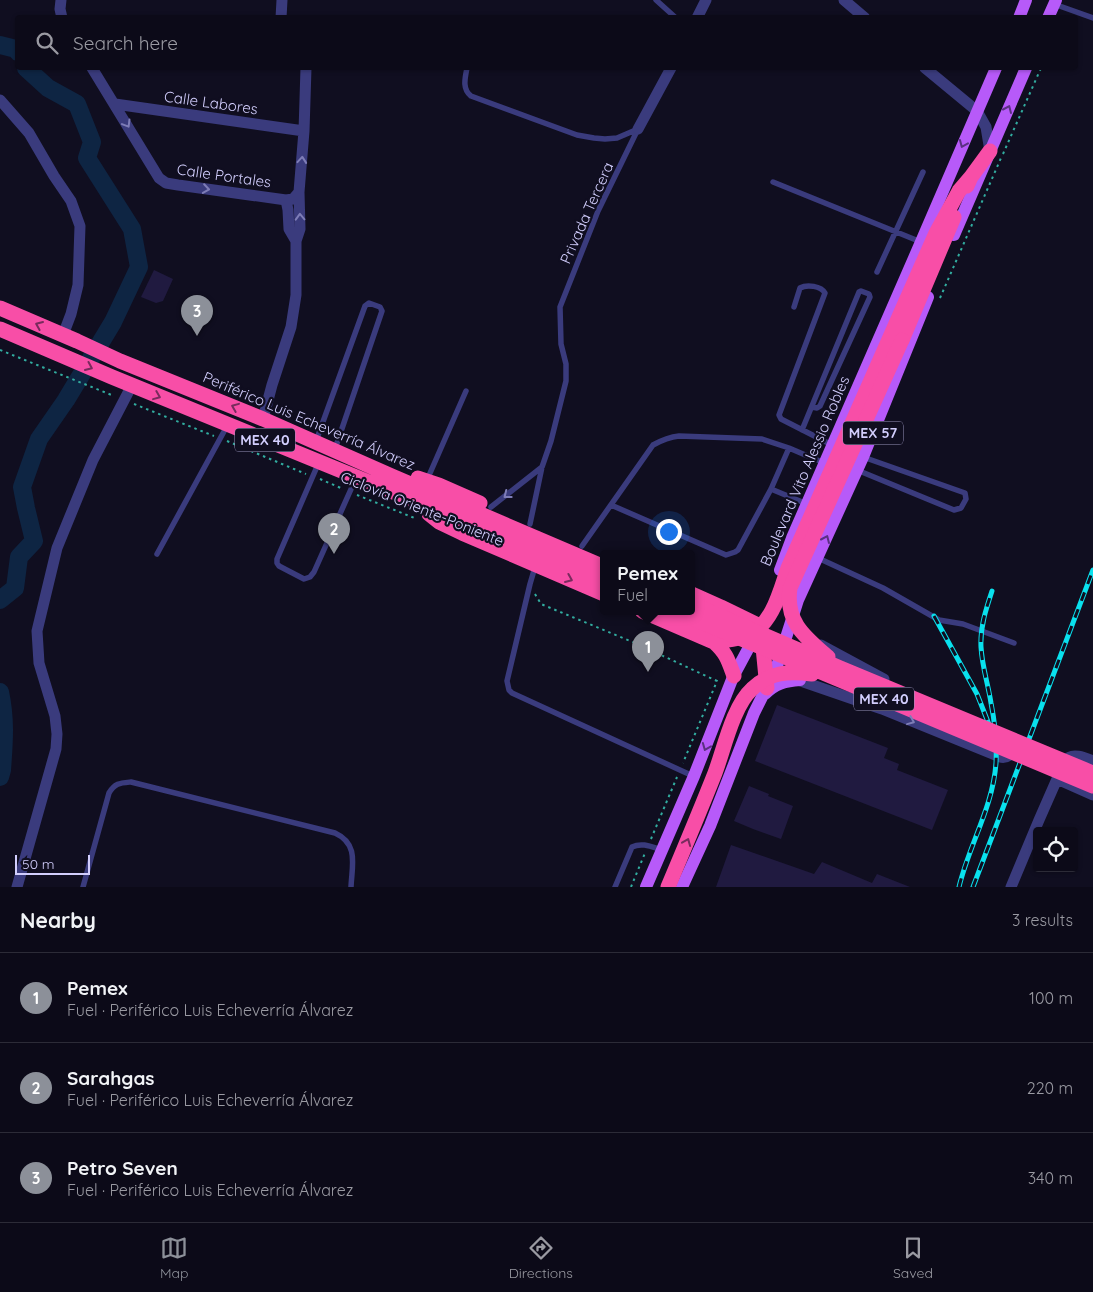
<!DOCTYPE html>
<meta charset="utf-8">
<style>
body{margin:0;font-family:Quicksand,sans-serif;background:#151321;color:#f1f3f6}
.controls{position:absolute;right:15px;bottom:15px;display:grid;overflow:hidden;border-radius:5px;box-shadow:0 1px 4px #0004}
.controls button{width:45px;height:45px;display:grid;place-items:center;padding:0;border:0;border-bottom:1px solid #2c2b37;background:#0c0a18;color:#f1f3f6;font:25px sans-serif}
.scale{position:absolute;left:15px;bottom:12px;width:75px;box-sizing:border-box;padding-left:5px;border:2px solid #d2cefd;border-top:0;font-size:14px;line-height:18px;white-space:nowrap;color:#d2cefd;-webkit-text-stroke:4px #100e20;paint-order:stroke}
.you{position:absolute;left:668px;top:531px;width:18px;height:18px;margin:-12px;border:4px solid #fff;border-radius:50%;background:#1a73e8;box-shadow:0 0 0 8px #1a73e833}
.badge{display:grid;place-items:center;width:32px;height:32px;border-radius:50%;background:#8c9099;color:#fff;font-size:16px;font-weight:700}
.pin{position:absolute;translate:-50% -41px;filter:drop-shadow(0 1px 2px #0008)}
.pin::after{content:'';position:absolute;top:26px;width:18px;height:15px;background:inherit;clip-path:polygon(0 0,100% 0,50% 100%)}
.popup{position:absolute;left:600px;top:550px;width:95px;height:65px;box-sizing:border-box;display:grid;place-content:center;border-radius:5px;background:#0c0a18;filter:drop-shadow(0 1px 4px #0005);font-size:16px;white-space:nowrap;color:#9a9aa2}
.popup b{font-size:19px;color:#f1f3f6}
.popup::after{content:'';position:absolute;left:50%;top:100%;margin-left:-10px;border:10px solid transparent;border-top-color:#0c0a18}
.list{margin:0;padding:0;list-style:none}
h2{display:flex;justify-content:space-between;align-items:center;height:65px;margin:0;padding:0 20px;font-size:21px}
h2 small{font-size:16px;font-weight:400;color:#9a9aa2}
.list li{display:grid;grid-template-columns:32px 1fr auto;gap:15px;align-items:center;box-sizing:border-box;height:90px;padding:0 20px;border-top:1px solid #2c2b37}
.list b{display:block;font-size:19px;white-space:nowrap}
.list p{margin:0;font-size:16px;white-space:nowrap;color:#9a9aa2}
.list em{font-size:16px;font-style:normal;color:#9a9aa2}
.icon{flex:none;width:28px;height:28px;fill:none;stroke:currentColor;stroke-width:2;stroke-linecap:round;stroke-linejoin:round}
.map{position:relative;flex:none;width:1093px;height:887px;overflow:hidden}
.search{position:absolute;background:#0c0a18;box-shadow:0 1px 4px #0004;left:15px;right:15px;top:15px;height:55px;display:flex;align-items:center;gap:12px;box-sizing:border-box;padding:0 18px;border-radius:5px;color:#9a9aa2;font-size:19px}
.sheet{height:335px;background:#0c0a18}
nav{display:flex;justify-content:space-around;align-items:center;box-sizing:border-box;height:70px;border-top:1px solid #2c2b37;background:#0c0a18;font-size:14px;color:#9a9aa2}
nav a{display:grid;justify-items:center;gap:2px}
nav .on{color:#8c9099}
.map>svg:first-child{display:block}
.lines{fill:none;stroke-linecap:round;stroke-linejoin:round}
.river{stroke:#0e2543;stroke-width:18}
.building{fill:#201a40}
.path{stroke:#32ada0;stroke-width:2;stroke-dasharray:2.5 4;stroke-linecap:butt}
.lane{stroke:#3a3b7d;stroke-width:5.5}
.street{stroke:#3a3b7d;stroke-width:11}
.primary{stroke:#b75af9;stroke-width:12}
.highway{stroke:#f84ea7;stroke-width:15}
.rail-casing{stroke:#09e1ee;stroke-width:5}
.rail{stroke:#100e20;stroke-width:3;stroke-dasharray:9;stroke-linecap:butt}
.highway-bridge{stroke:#f84ea7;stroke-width:15}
.oneway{stroke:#5b3082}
.oneway2{stroke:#7e7db7}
.oneway3{stroke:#782b5d}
.labels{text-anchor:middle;stroke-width:4.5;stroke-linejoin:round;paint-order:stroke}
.shield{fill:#100e20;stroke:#9894bb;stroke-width:1}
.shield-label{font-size:14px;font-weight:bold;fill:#d2cefd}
.street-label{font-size:15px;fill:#d2cefd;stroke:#100e20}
</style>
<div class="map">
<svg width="1093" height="887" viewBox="0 0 1093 887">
<rect width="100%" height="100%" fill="#100e20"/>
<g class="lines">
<path class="river" d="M0,45L16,49L18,52
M0,600L15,588L19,557L34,541L26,508L22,487L39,439L66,400L113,322L139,267L132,229L87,158L92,142L77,104L48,88L26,68
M0,692C6,720 4,742 2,770L0,777"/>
</g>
<path class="building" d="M154,270L173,279L163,301L156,303L141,297Z
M777,705L888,748L884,758L899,764L897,770L948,790L932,830L755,761Z
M749,786L769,794L768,796L793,806L781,839L753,829L734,821Z
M731,845L814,874L822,862L872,883L877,874L910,887H716Z"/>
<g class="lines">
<path class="path" d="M1003,154L1041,68
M940,298L1001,158
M0,350L114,396
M134,404L214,436
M227,441L306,474
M320,479L343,489
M357,495L417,519
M535,594L541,604L635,643L717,681L683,763
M651,839L677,777
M631,887L645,853"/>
<path class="lane" d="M656,0L676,18
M1054,4L1093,18
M467,68C465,78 462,89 471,96L577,135L594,138L605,139L617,138L638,129
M773,182L921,242
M877,272L923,172
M794,307L800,288C807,284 821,286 825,293L779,415L781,419L832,445
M802,430L859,292L861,291L869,294L870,297L820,406L817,408L812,407
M316,441L365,306L369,303L380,307L382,311L335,449
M319,462L277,559V563L279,566L304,579L310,577L314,572L356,478
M857,470L954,510L961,508L966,499L965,493L863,457
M427,480L466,391
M771,489L807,504
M611,505L726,555L735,552L738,550L771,489L789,448
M491,507L542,467
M530,524L542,467L551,441L566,381V364L561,344L560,307L598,211L638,129
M582,546L653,445C662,440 669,437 679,436L762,439L789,448L824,463
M157,554L227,426
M818,558L883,588L939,620L963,624L1014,643
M535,567L530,584L507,681L509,690L512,693L693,776
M83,887L109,793C115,783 120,783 131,782L335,833C359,844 352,865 351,887
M615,887L632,847C642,842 652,847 662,850"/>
<path class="street" d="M61,0L60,9L62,18
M844,0L865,18
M281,18L282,0
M697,18L706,0
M92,68L159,178L166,183L178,185L286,200L293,199L299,192L304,131L306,68
M925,68L977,111L986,127L990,151
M0,100L29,133L54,176L71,201L80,226L78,285L71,314L63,335
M115,104L304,131
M638,129L671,68
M286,200L288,210L289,229L296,241
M263,419L272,385L291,327L296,295V241L300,229L299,192
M821,645L884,679
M792,678L882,709L1000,757C1007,759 1011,754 1015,749
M1093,761C1068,751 1067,755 1057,779L1093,795
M17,887L56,749L57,734L55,716L39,663L37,631L57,548L93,460L132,385
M1011,887L1039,820L1057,779"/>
<path class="primary" d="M1019,18L1026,0
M1048,18L1056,0
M954,235L1026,68
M780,570L792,538L921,242L996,68
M765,694C775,684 785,681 800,680
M646,887L694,776L733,677L755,636
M682,887L710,826L754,713L776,669L798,600L863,457L928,297"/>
<path class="highway" d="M967,186L971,177L990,151
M0,308L77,341L120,361L263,419L392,476L604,567
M0,329L112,377L481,528L604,581
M902,340L954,217
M418,478L439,485L480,503
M429,514L439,522L462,533L604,594
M692,594L721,607L760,626
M642,611L714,642C727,654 728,660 734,676
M762,637L767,688
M714,642C725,640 738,640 749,635C773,623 780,591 788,568L936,233L959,191L971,177"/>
<g class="rail-casing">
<path id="rail" d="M934,616L977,694L990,727
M959,887C969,845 993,807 996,763C997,743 995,723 991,703C988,684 982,666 981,647C980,627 986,609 992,591
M973,887L1093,570"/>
</g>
<use href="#rail" class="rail"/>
<path class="highway-bridge" d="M692,604L840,668L1093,773
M675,611L1093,786
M828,657C805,637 785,622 790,588L902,340
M668,887C684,849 700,811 715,773C724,749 733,706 752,689C770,672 788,671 812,674"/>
</g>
<defs><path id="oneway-chevron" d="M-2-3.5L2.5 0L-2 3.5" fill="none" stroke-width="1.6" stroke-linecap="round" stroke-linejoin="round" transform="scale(1.25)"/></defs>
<g class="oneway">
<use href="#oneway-chevron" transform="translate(1008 109) rotate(-66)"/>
<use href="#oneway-chevron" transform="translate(963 144) rotate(113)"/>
<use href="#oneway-chevron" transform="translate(826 539) rotate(-66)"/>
<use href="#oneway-chevron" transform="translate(706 747) rotate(112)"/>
</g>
<g class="oneway2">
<use href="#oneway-chevron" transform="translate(127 124) rotate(59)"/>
<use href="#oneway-chevron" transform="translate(302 160) rotate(-85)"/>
<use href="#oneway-chevron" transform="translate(206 189) rotate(8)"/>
<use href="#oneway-chevron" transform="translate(300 217) rotate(-92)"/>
<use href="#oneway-chevron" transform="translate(507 495) rotate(142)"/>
<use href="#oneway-chevron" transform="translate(911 721) rotate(22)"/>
</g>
<g class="oneway3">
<use href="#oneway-chevron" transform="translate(39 325) rotate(-157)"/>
<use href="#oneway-chevron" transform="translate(89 367) rotate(24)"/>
<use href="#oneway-chevron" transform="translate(157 396) rotate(22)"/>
<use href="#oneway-chevron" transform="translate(235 407) rotate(-158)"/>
<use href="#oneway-chevron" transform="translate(569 579) rotate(23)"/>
<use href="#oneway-chevron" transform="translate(687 842) rotate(-68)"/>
</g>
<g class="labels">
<g class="shield">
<rect x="843" y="421.5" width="60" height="23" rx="4"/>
<rect x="235" y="428.5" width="60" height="23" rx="4"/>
<rect x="854" y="687.5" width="60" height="23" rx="4"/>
</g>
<g class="shield-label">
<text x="873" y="438">MEX 57</text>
<text x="265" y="445">MEX 40</text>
<text x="884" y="704">MEX 40</text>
</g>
<g class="street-label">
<text transform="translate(211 103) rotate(8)" y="5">Calle Labores</text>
<text transform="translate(224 176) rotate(8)" y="5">Calle Portales</text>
<text transform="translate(587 213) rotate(-66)" y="5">Privada Tercera</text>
<text transform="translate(309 421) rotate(23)" y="5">Periférico Luis Echeverría Álvarez</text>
<text transform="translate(805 471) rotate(-67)" y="5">Boulevard Vito Alessio Robles</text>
<text transform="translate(422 509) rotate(22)" y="5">Ciclovía Oriente-Poniente</text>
</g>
</g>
</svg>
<div class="controls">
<button><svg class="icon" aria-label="locate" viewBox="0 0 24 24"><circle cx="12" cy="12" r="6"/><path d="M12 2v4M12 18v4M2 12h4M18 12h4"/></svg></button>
</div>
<div class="scale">50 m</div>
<div class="you"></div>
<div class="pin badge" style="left:648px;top:672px">1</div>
<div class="popup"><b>Pemex</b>Fuel</div>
<div class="pin badge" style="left:334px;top:554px">2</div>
<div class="pin badge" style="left:197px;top:336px">3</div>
<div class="search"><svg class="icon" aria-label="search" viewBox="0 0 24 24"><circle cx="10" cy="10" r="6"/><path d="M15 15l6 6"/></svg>Search here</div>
</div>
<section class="sheet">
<h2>Nearby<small>3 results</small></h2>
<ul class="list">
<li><span class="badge">1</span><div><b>Pemex</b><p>Fuel · Periférico Luis Echeverría Álvarez</p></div><em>100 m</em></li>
<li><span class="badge">2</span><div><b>Sarahgas</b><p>Fuel · Periférico Luis Echeverría Álvarez</p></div><em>220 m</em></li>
<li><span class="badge">3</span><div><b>Petro Seven</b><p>Fuel · Periférico Luis Echeverría Álvarez</p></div><em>340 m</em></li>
</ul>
</section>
<nav>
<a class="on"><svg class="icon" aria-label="map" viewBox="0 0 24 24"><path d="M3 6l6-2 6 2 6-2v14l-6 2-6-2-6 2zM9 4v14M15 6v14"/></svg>Map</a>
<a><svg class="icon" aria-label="directions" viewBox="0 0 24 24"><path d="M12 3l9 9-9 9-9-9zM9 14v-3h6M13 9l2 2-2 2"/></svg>Directions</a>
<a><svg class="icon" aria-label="saved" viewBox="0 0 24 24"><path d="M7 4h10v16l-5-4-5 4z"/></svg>Saved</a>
</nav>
